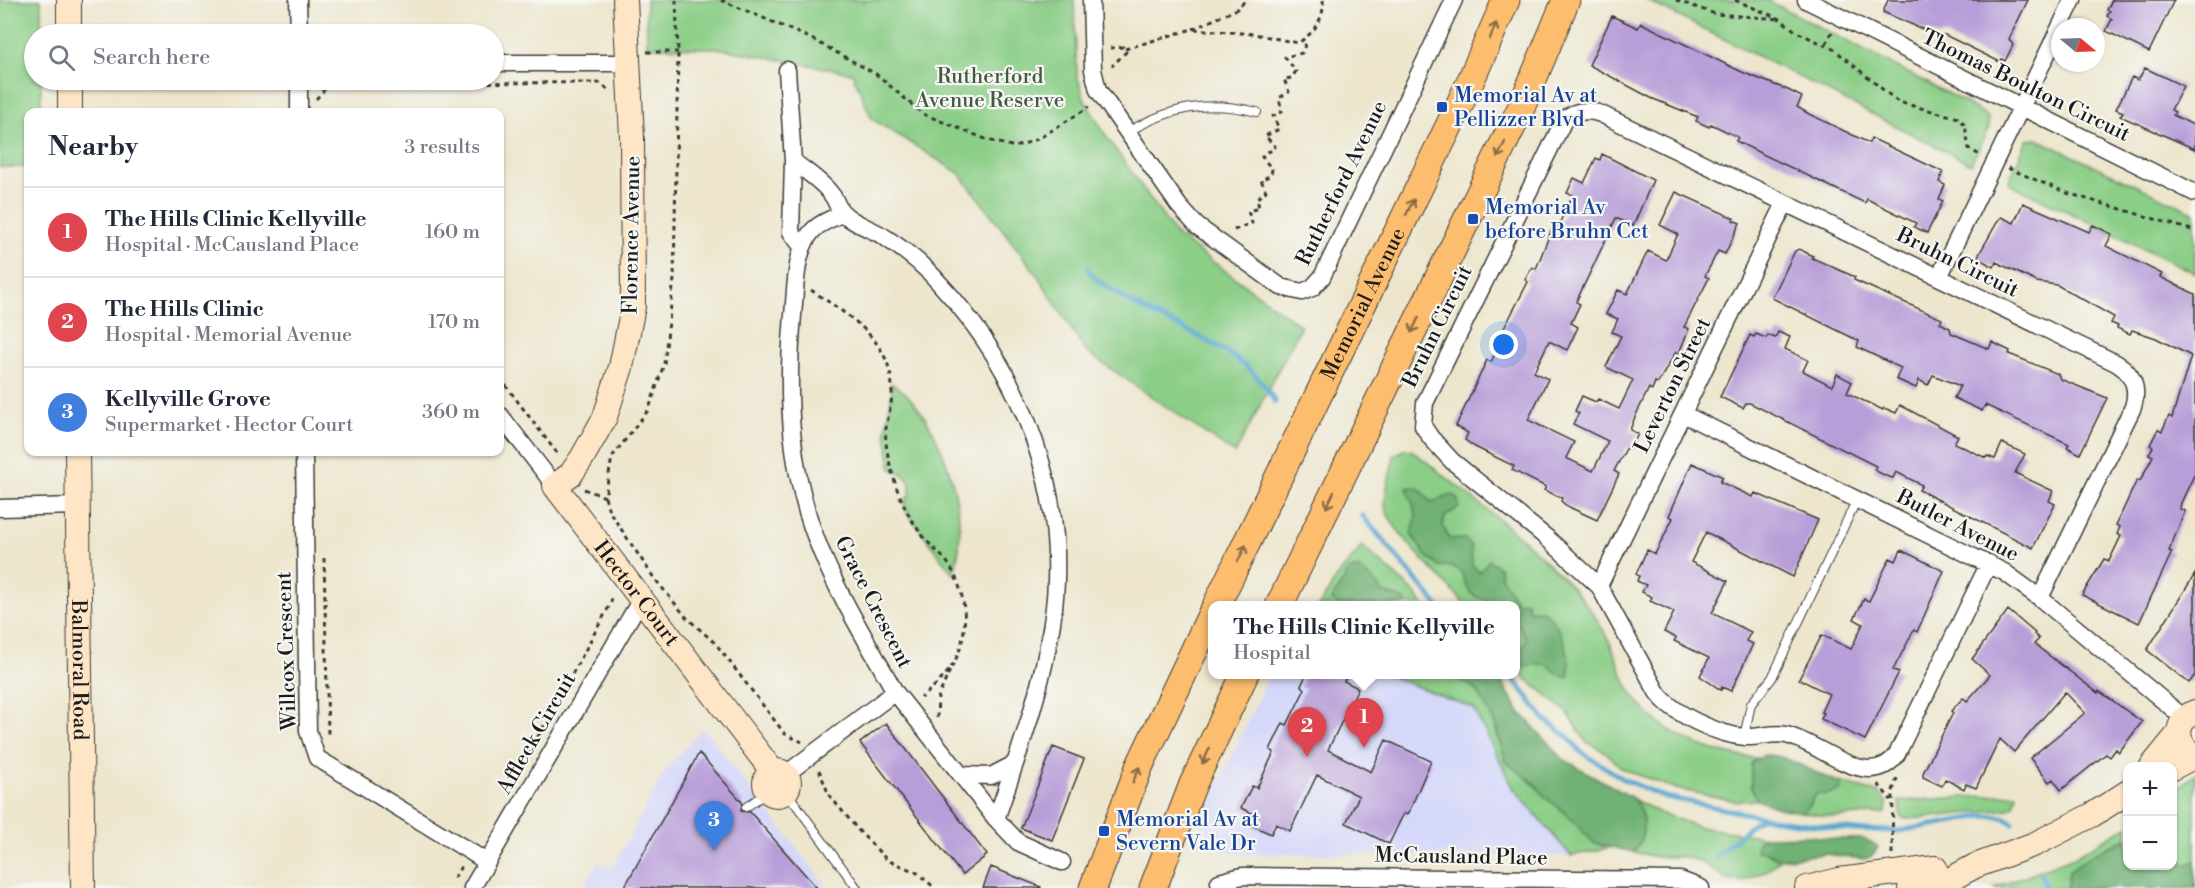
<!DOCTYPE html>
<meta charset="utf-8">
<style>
body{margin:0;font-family:"Libre Bodoni",serif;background:#f6f6f7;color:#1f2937}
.controls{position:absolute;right:18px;bottom:18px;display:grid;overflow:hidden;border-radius:12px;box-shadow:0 2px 4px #0004}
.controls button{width:54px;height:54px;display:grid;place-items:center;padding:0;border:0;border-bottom:2px solid #e0e1e3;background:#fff;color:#1f2937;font:30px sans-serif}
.compass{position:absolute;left:2051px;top:18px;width:54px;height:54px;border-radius:50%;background:#fff;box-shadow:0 2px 4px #0004;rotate:109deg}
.you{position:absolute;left:1504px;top:345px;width:21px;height:21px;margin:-15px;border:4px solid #fff;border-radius:50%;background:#1a73e8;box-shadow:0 0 0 9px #1a73e833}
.badge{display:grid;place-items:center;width:39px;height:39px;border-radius:50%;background:#b5179e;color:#fff;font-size:20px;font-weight:700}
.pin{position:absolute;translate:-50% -50px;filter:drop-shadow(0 2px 3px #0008)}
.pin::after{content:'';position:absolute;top:32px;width:21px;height:18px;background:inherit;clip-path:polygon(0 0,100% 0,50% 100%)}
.popup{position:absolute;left:1208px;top:601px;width:312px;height:78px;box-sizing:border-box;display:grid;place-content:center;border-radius:12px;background:#fff;filter:drop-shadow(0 2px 4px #0005);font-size:20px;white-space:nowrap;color:#747a83}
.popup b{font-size:22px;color:#1f2937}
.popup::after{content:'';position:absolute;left:50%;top:100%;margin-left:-12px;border:12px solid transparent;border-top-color:#fff}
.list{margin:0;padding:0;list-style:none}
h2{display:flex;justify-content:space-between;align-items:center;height:78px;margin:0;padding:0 24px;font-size:26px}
h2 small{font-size:20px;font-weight:400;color:#747a83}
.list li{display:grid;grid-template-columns:39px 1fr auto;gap:18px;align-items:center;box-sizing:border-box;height:90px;padding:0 24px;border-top:2px solid #e0e1e3}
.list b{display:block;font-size:22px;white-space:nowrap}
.list p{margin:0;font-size:20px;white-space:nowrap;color:#747a83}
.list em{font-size:20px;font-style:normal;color:#747a83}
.icon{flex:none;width:33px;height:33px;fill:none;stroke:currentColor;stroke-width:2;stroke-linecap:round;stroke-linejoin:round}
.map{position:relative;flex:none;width:2195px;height:888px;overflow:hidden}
.search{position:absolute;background:#fff;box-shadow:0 2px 4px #0004;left:24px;top:24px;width:480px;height:66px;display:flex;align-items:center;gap:15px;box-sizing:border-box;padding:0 21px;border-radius:33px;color:#747a83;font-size:22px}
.panel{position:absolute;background:#fff;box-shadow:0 2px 4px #0004;left:24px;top:108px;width:480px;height:348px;border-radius:12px}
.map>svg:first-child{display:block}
.built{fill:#d5d8f9}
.green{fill:#8bce87;stroke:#547552;stroke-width:1.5}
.forest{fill:#70b174;stroke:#466648;stroke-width:1.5}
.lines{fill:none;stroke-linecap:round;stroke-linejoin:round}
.stream{stroke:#58a7d2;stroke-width:5}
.building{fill:#b89ed8}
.lane-casing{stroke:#3b3a37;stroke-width:10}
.street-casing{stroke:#3b3a37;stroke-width:19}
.secondary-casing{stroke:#3b3a37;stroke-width:26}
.primary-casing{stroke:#3b3a37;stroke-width:29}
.path{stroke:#3b3a37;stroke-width:3;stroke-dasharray:4.5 4.5;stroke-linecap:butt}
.lane{stroke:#fff;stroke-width:8}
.street{stroke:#fff;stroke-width:16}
.secondary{stroke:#fee5c5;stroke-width:24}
.primary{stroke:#fcbd6e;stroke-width:27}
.oneway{stroke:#8c6c45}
.transit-dot{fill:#1a4fb4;stroke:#f6f6f2;stroke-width:2}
.labels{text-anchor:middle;stroke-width:4.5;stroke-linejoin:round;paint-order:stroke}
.park-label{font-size:21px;fill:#435a41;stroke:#f6f6f2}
.street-label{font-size:21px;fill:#1c1c1c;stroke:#f6f6f2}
.transit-label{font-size:21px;fill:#164399;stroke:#f6f6f2;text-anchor:start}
</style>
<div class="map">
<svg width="2195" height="888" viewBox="0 0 2195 888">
<rect width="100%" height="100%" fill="#f6f6f2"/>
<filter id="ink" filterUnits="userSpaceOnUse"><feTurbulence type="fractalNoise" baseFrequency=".0167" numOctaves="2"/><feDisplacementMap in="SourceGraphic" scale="12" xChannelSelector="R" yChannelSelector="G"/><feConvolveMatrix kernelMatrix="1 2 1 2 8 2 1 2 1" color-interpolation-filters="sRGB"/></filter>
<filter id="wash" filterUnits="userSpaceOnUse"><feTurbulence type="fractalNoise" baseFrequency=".008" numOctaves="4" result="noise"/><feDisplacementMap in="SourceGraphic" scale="24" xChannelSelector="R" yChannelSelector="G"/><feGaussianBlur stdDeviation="1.35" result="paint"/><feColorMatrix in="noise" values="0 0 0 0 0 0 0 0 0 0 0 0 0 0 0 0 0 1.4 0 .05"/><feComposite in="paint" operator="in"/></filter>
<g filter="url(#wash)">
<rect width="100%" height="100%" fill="#ede6cd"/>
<path class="built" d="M1387,674L1473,708L1514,789L1571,856L1233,854L1205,841V819L1214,795L1269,675Z
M703,728L828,888H584L598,862L612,869L668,766Z"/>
<path class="green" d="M0,0H41V34H34V80H41V112H28V167H0Z
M646,0H1074L1077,75L1085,101L1108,139L1176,235L1301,326L1235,454L1085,351L1038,276L959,173L872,119L852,73L717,48L647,47Z
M1646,0H1767L1964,102L1988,117L1989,127L1971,164Z
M2037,139L2195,213V273L2008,183L2027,140Z
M891,383C897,387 904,391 909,397C945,435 973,524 953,574L906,511L904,502L910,494V483L902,473L891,469L886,431L892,392Z
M1406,449L1413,451C1469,496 1529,539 1576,592C1590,607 1605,631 1613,650C1619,664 1623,679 1631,692C1656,733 1711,755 1757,758L1751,764V786L1757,800L1736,801L1676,789L1623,769L1605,752L1586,742L1568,713L1524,677L1516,657V606L1465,605C1449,584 1386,528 1385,505C1384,491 1392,470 1394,455Z
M1362,546L1411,589L1424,605L1319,606L1339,574Z
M1387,675C1415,675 1452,669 1475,689C1479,692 1492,718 1495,724C1497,730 1496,737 1499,742C1514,774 1543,790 1567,814C1576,823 1585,836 1596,843C1602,848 1610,846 1618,846L1571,856L1514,789L1473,708Z
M2195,774V888H1994L2074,857L2127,826L2128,866H2172L2173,793Z
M1839,782L1879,793L1887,803L1886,813L1833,817L1801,812L1811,804L1813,797L1819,793L1840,790Z
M2017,794L2014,805L2008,809L1911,819L1901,818L1899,801Z
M1633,799L1660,813L1699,827L1765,837L1758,841L1766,852L1779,859L1770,869L1741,882L1725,878L1704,864L1687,857H1657L1633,852C1647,837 1646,814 1633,799Z"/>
<path class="forest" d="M1414,487L1421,490L1431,502L1453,495L1458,500L1459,507L1445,517L1443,525L1449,539H1465L1471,546C1473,557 1468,565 1480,572L1489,560L1500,568L1501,576L1516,602L1527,601L1528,609L1535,611L1542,609C1560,625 1573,654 1568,678C1544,671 1558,657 1524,668L1521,653L1526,639L1516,620V606C1510,606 1478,599 1474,596C1456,580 1472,565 1438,566L1425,555L1411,534C1421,512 1413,509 1407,488Z
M1359,569L1373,580L1382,592L1405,600V605H1339L1332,600C1336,588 1345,583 1348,570Z
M1497,674L1519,711L1563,759L1633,798C1646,814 1647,838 1633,852L1594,843L1564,812L1545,797L1534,783L1506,762L1495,724L1477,690L1463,681L1441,675Z
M1764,755C1790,754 1813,775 1839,782L1841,790L1825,795L1819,793L1813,797L1811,804L1801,812L1778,808L1757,800L1751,786V764Z
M2173,820L2180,826C2178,840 2171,857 2186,865L2195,861V888H2067L2069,871L2094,853L2127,839L2128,866H2172Z
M1810,836C1820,837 1830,839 1840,839C1855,839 1866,836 1878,847L1871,857L1864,859L1825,854L1779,859L1766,852L1756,851L1758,841L1765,837Z"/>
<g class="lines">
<path class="stream" d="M1088,269C1093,279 1103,284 1112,290C1164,329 1241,339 1275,402
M1362,515L1438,606
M1510,674L1545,720L1568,737L1581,752L1625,780L1665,797L1783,821L1855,830L1899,831L1983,816L2003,817L2013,823
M1715,857L1751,825L1762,818
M2041,875L2046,888"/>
</g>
<g id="blocks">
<path class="building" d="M1888,0H2028L2009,39L2013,45L2005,61L2002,59L2000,62L1945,35H1936L1883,12Z
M2112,0H2174L2149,52L2106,31L2112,19L2107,16L2110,11L2107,10Z
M1612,16L1638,28L1641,23L1742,72L1788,90L1802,97L1797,107L1809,114L1869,143L1871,138L1943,172L1939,182L1945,185L1939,199L1943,201L1927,233L1914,227L1916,223L1867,199L1865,203L1754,150L1736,141L1738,137L1711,124L1709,127L1696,121L1698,117L1651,98L1589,65Z
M2145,68L2183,86L2171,110L2175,112L2173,115L2195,126V149L2120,116L2123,112L2116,109L2132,77L2138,80Z
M1602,154L1653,180L1633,226L1616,218L1576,302L1580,304L1571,323L1578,327L1567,350L1549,341L1534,372L1548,379L1528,420L1574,442L1566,458L1593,471L1608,441L1573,424L1579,413L1575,411L1582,396L1596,402L1598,399L1619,409L1633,380L1606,367L1621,336L1612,332L1618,319L1606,314L1618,290L1627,294L1648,251L1666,260L1678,234L1660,225L1676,192L1734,218L1733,220L1740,223L1725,254L1718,251L1705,276L1709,278L1684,327L1689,329L1679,353L1676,352L1658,383L1655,382L1652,390L1649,388L1635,417L1630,430L1638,434L1631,448L1627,447L1614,471L1619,474L1597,520L1567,506L1561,501L1562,498L1544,490L1546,487L1512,470L1514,466L1475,447L1465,440L1468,433L1456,426L1487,360L1491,362L1503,337L1500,336L1528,282L1525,280L1532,267L1536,269L1553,226L1557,228L1573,195L1567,193L1574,178L1584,183L1596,158L1600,160Z
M2023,203L2089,232L2093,225L2112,234L2106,246L2162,274L2160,277L2195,294V473L2181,503L2180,509L2185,511L2169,551L2172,552L2139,623L2082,595L2104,559L2109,561L2121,536L2117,534L2120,527L2116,525L2137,480L2140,481L2153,456L2149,454L2153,447L2150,445L2158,429L2162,431L2169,416L2172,418L2191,356L2156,338L2132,330L2130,334L2117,328L2118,326L2111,323L2114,317L2057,285L2037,282L1996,262L1994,267L1977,258L1999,219L2001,217L2014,223Z
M1799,249L1813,256L1812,258L1855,277L1854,280L1942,319L1940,323L1950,328L1951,333L1989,349L1992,342L2010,351L2009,354L2058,374L2060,379L2107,398L2080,454L2067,447L2069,444L1985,405L1982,411L1954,398L1960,386L1933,375L1928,385L1919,380L1916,388L1896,379L1901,368L1857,347L1859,341L1772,298L1795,251Z
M1778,332L1790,337L1785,349L1808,360L1803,371L1832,386L1837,374L1852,382L1847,393L1883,410L1884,408L1896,413L1900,405L1958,436L1954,443L1986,458L1987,456L1995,459L2002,443L2025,454L2015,473L2053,491L2049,501L2055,504L2033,548L1919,490L1922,485L1896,472L1893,478L1886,476L1874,470L1876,466L1750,403H1746L1743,408L1720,397L1750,335L1754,337L1756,334L1766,338L1768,335L1775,338Z
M1692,463L1723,477L1720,482L1753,497L1755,493L1818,520L1793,577L1706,532L1691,562L1728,581L1712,613L1751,632L1746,641L1753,644L1731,691L1722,687L1721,690L1700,676L1709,658L1674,641L1676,638L1664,632L1674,612L1650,601L1652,597L1642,592L1646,585L1637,581L1639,576L1636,574L1647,550L1655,554L1673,518L1669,516Z
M1901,550L1944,571L1917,632L1914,630L1893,670L1899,672L1865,740L1821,719L1824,713L1821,712L1829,694L1799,679L1822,635L1851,649L1863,624L1854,619L1864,599L1869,601L1890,558L1896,561Z
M2195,574V675L2189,683L2147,650Z
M2008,610L2035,633L2034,634L2039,639L2034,644L2098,693L2099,691L2142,722L2119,752L2116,749L2110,757L2106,754L2061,790L2053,779L2049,782L2030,758L2085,713L2065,692L2014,752L2000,739L1976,788L1966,784L1964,789L1945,779L1942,786L1923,777V773L1953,713L1951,711L1963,698L1967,701L1990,675L1972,659Z
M1306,675H1348L1344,681L1358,688L1328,750L1371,772L1386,740L1431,761L1412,805L1407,815L1404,813L1389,844L1346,823L1359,796L1317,775L1290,831L1276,824L1271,834L1251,825L1256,815L1241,808L1252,786L1257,788L1274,752L1270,750L1283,723L1287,725L1305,689L1301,686Z
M886,723L987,855L962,875L860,743Z
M1053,747L1084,759L1052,840L1021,828Z
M699,753L742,802L741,811L750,812L817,888H624Z
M991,867L1041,887L1040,888H983Z"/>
</g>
</g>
<g filter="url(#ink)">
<use href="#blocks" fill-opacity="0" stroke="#3b3a37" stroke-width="1.5"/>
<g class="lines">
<g class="lane-casing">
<path id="lane" d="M1126,133C1170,107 1207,100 1257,112
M1744,737L1751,704L1772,678L1857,499
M786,791L857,888
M746,807L769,791"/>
</g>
<g class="street-casing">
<path id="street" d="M298,0L299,34
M1091,0L1093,70L1098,90L1179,206L1197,226L1281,287L1302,292L1312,288L1322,277L1454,0
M1806,0L2195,193
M2060,27L2073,0
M494,63H628
M787,70L793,161L791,232L802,247
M299,112V80
M793,161C805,171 822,181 831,194C836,199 837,208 843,213C853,224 873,229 886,238C906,251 926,267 941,285C1024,375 1071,500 1052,623C1042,690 1018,755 996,819
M1939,277L2060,27
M1683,414L2004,572L2040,598L2184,718
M500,415L555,486
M304,452L308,731L317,758L487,862
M0,508L78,506
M1989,563L1897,754C1869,794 1820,742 1786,735C1773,732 1759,738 1745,737C1719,735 1672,714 1657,692L1599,586L1547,538L1452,461L1431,438L1423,426L1425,403L1564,120C1575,110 1587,109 1601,114L2116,363C2133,373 2139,388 2133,407L2040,598
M1599,586L1785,203
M895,692L996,819L1018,842L1062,862
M786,774L895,692C870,646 841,600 821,551C789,476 786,395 793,315C796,288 794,243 818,226C825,221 835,217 843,213
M964,775L991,776L1014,764
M1219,882L1242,876L1680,880L1701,888
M472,888L640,601"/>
</g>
<g class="secondary-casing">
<g id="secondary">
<path d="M69,0V34"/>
<path id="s1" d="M625,0L632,137L633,307L621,367L605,417L582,458L571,474L555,486L773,772"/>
<path d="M70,80V112"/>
<path id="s2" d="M77,452L83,888"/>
<path d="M2195,712C2174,720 2174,746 2195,754"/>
<path d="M2152,766L2179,733"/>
<path d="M2172,768L2195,756"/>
<circle cx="777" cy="783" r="12"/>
<path d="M1807,888L1839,880L1935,868"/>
<path d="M1910,888L1951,879L1975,866L2035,844L2092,815L2128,792"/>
</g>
</g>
<g class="primary-casing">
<g id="primary">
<path id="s3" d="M1216,606L1467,89L1506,0"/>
<path d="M1279,606L1521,108L1566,0"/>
<path d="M1093,888L1140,765L1212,613"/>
<path d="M1153,888L1193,784L1245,674"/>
</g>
</g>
<path class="path" d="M676,0L678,52L674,279L664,364L649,409L612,457L605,497L609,511L654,578L687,618L716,644L785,734L802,742
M721,0L810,38L876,74L923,114L988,140L1015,147L1038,139L1089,107
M1676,0L1715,14L1780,19
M1735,0L1780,19L1797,32L1835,50L1898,102L1959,118L1965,125L1969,149L1980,155
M1193,29L1237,9L1246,0
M1826,44L1833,30
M1110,48L1123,47L1126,52L1112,66
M1125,49L1192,29L1254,34L1298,43C1313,34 1325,18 1323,0
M647,52H678
M268,80L275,87L282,80
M91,87L101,80H120
M316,99L331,82L601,83L610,92
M2008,168L2067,193L2195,231
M1234,230L1252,223L1248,211L1259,208L1257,198L1266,191L1261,180L1271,175L1272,169L1262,157L1267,152L1274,150L1275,146L1265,136L1279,129L1273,116L1282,112L1279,98L1289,92L1284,79L1292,78L1296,71L1285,57L1302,53L1305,45L1302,40
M811,290C849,316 893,340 892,392C892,404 888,416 886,428C884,446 891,469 896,486C903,506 913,525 927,541C934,549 943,556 949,565C968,594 971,639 950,669C943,679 931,689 921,698
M500,378L559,456
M584,489L605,497
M324,558L328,735
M937,718L938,698L950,670
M529,753L611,603L612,595
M819,770L829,795L859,831L887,860L916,872L935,888
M1878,784L1891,800
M1892,854L1893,791L1897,778
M454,878L462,865"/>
<use href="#lane" class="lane"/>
<use href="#street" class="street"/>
<use href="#secondary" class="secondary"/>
<use href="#primary" class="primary"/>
</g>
<defs><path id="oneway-shaft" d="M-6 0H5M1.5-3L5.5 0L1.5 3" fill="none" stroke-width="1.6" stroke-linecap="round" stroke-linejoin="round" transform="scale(1.5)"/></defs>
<g class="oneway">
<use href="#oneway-shaft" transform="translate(1493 31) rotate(-67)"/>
<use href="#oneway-shaft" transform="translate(1501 150) rotate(116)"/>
<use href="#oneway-shaft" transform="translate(1410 207) rotate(-64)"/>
<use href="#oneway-shaft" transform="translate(1415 325) rotate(116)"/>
<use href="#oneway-shaft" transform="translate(1330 500) rotate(116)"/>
<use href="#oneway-shaft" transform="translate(1242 553) rotate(-64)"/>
<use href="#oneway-shaft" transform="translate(1206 756) rotate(115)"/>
<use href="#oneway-shaft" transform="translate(1136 775) rotate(-67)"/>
</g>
</g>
<g class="transit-dot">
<rect x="1436" y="101" width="12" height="12" rx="3"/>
<rect x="1467" y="213" width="12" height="12" rx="3"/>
<rect x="1098" y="825" width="12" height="12" rx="3"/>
</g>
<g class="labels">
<g class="park-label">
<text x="990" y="83">Rutherford<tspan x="990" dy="24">Avenue Reserve</tspan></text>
</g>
<g class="street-label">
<text transform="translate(2026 85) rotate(26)" y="7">Thomas Boulton Circuit</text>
<text transform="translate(1341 183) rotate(-64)" y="7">Rutherford Avenue</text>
<text transform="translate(631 235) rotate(-89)" y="7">Florence Avenue</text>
<text transform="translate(1958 262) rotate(26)" y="7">Bruhn Circuit</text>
<text dy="7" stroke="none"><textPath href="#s3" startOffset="336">Memorial Avenue</textPath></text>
<text transform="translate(1437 326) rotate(-64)" y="7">Bruhn Circuit</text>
<text transform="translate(1672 385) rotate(-64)" y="7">Leverton Street</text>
<text transform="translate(1958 525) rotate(27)" y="7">Butler Avenue</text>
<text dy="7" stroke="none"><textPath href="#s1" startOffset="642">Hector Court</textPath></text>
<text transform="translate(874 602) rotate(63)" y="7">Grace Crescent</text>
<text transform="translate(286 651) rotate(-92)" y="7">Willcox Crescent</text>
<text dy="7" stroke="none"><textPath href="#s2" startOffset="218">Balmoral Road</textPath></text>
<text transform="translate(536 733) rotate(-60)" y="7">Affleck Circuit</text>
<text transform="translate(1461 856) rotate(1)" y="7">McCausland Place</text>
</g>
<g class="transit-label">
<text x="1454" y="102">Memorial Av at<tspan x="1454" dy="24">Pellizzer Blvd</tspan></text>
<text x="1485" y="214">Memorial Av<tspan x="1485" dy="24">before Bruhn Cct</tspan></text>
<text x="1116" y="826">Memorial Av at<tspan x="1116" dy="24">Severn Vale Dr</tspan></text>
</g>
</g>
</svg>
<div class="controls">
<button>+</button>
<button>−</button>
</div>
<svg class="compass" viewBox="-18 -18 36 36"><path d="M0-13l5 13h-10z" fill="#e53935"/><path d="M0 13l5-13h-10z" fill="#747a83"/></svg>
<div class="you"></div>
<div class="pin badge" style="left:1364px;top:748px;background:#e0444e">1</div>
<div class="popup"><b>The Hills Clinic Kellyville</b>Hospital</div>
<div class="pin badge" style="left:1307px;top:757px;background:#e0444e">2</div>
<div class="pin badge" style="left:714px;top:851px;background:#3f7fe0">3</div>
<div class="search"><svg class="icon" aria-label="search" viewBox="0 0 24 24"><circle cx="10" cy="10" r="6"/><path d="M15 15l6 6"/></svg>Search here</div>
<section class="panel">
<h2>Nearby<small>3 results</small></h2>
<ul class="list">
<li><span class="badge" style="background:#e0444e">1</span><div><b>The Hills Clinic Kellyville</b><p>Hospital · McCausland Place</p></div><em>160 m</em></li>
<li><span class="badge" style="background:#e0444e">2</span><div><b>The Hills Clinic</b><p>Hospital · Memorial Avenue</p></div><em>170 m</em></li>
<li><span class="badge" style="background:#3f7fe0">3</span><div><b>Kellyville Grove</b><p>Supermarket · Hector Court</p></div><em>360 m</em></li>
</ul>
</section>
</div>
